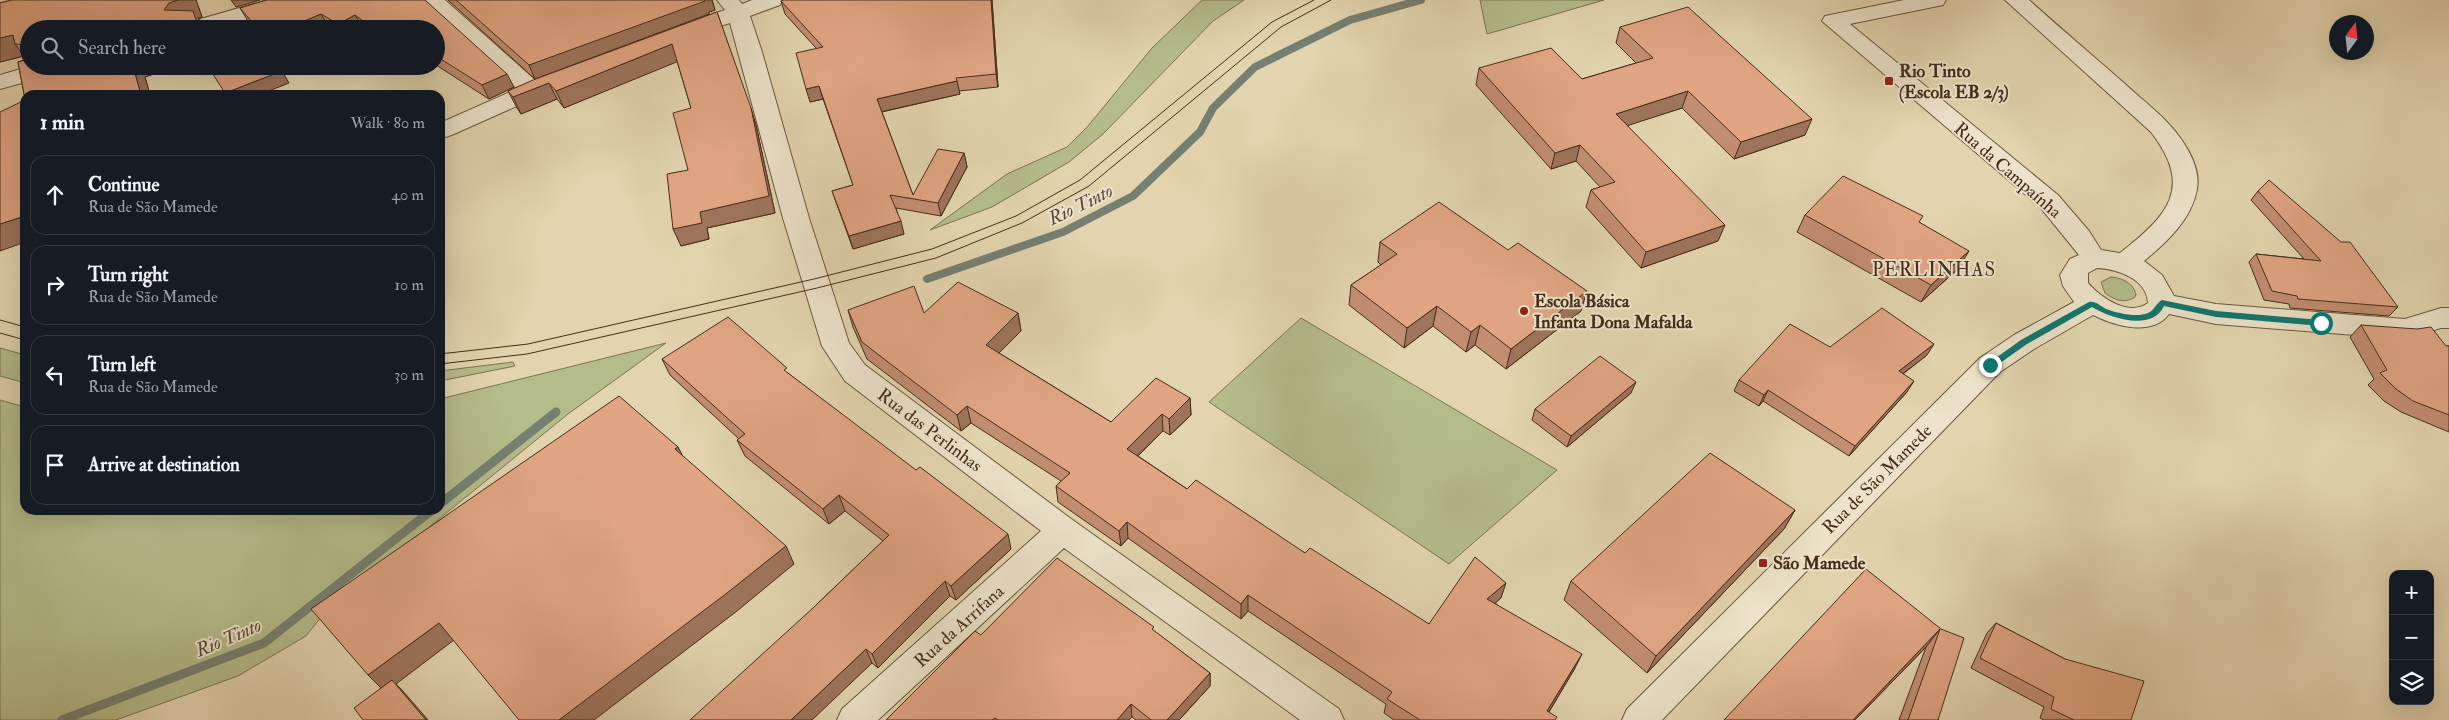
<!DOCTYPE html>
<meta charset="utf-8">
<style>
body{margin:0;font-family:"IM FELL Double Pica",serif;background:#242831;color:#f1f3f6}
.controls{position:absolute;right:15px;bottom:15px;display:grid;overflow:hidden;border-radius:10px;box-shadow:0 5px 20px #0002}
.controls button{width:45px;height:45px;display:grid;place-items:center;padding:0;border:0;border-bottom:1px solid #363941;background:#171b24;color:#f1f3f6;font:25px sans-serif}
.compass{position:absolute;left:2329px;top:15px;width:45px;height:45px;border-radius:50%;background:#171b24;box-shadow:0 5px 20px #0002;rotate:15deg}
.stop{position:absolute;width:15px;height:15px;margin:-11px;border:4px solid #0f766e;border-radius:50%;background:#fff}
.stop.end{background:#0f766e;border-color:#fff;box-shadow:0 1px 5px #0008}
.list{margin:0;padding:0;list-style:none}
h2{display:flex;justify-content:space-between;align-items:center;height:65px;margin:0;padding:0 20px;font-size:21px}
h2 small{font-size:16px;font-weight:400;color:#9ea1a6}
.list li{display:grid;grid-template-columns:32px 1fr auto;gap:15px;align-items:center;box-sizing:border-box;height:80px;margin:0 10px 10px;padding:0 10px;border:1px solid #363941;border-radius:15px}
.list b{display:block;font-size:19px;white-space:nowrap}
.list p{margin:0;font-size:16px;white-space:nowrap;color:#9ea1a6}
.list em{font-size:16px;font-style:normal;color:#9ea1a6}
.icon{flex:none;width:28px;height:28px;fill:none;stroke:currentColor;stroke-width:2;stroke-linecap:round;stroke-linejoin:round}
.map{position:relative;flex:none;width:2449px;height:720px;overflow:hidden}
.search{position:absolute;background:#171b24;box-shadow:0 5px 20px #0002;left:20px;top:20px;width:425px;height:55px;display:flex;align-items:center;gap:12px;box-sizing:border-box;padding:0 18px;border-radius:28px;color:#9ea1a6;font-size:19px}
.panel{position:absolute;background:#171b24;box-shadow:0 5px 20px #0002;left:20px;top:90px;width:425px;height:425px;border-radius:15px}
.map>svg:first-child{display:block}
.green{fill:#b4bc8a;stroke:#7c7452}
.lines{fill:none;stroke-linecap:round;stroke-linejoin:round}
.stream-far1{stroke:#758072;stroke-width:8}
.stream{stroke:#758072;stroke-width:9}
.minor-casing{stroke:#6c563f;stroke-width:2}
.minor{fill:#ece3ca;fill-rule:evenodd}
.tram{stroke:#452c1a;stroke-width:1}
.wall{fill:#c28e71;stroke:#452c1a}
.shaded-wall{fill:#9e745c;stroke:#452c1a}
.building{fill:#e1a583;stroke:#452c1a}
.route{fill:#0f766e}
.poi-dot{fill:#8f2418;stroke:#ece3ca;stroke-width:2}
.labels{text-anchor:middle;stroke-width:4;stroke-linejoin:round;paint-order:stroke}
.poi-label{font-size:18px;font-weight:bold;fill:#452c1a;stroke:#ece3ca;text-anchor:start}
.street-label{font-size:18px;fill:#452c1a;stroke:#ece3ca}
.water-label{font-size:19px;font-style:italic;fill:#554837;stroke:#ece3ca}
.neighbourhood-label{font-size:19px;letter-spacing:1px;fill:#452c1a;stroke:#ece3ca}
</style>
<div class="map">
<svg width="2449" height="720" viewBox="0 0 2449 720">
<rect width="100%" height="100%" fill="#e2d4ae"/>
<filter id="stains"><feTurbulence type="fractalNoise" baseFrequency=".004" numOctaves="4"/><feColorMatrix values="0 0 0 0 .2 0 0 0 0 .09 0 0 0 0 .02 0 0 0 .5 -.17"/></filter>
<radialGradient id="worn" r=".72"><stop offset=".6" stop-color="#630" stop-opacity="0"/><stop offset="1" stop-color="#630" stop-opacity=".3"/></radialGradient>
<path class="green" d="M1202,0H1244L1213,21L1103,134L1069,162L992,207L930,230L1007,174L1067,147L1088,126L1152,48Z
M1480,0H1604L1487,34Z
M2111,277C2122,278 2133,283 2136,294L2135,297C2125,304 2114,300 2105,293L2101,282Z
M1301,318L1557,470L1449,564L1209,402Z
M666,343L568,414L326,611L306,636L238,676L116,720H0V400L25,407V510H440V399Z
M0,348L25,355V383L0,376Z
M513,362L515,366L440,381V371Z"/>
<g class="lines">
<path class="stream-far1" d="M927,279L1063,232L1133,196L1200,132L1213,108L1255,67L1350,20L1421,0"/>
<path class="stream" d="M440,504L556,412
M62,720L264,643L432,510"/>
<g class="minor-casing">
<path id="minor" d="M267,0H301L298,5L215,29H180L183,24Z
M420,0H445L535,80L547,77L555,79L558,84L555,89L454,134L446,137L440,135V123L517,89Z
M717,0H739L742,4L752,0H783L780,5L750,16L762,52L809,218L849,343L865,365L1074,521L1339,709L1344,720H1300L1064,548L878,720H837L842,709L1041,531L845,381L822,346L783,218L730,23L721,26L713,24L710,19L713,14L725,10Z
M1904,0H1946L1943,5L1850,24L2058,195L2089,231L2101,250L2120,253C2168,215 2194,188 2151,132L2005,0H2029C2060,28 2092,55 2124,83C2143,101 2166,117 2181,139C2191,153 2200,172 2197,189C2192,219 2167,242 2144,261L2162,275L2174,296L2216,304L2405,319L2441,308H2449V328H2441L2405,339L2216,324L2169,314C2152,337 2115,326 2093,315L2034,349L2000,372L1662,720H1622L1627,709L1980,358L2014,335L2074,302L2063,286L2060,275L2070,259L2079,255L2040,207L1822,21L1825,16ZM2097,268C2118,269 2147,279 2148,303C2129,317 2101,298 2088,283V273Z
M31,66H69L66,71L0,89V75Z"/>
</g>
<use href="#minor" class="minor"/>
<path class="tram" d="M0,320L25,327
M0,333L25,340
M440,354L528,344L814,279L932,249L1016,216L1080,180L1272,22L1314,0
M440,364L527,354L817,288L936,258L1022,223L1089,186L1281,27L1331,0"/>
</g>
<path class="wall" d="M12,0H196L202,17L198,18L205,29H29V66H177L145,77L150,95H25V99L18,62L27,59L24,56L0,62V3Z
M425,0L514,87L489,99L436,65V29H364L363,28L361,29H332L329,27L325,29H255L248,21L240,8Z
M448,0H712L715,10L709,12V14L535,79Z
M992,0L998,87L959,91L960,94L882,112L913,195L964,153L967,167L941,216L896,208L904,234L853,249L832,191L853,185L823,99L810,102L816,48L785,14L781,1Z
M717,12L756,125L775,213L707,228L709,239L681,246L688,170L691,108L677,61L564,108L557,99L521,114L517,108L508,91Z
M1620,27L1805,135L1734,159L1682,108L1627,125L1718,241L1641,268L1586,207L1591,190L1600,187L1576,161L1551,169L1476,85L1479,68L1582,79L1636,63L1616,43Z
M2258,191L2398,307L2389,316L2290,308L2289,304L2264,300L2249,262L2256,254L2304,259L2251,200Z
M1805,215L1920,222L1959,268L1921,302L1797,232Z
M1380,242L1581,311L1506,369L1475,345L1466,352L1433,326L1404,348L1349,305L1351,285L1381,265L1378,262Z
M848,310L924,313H1018L1021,331L999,353L1111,422L1190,398L1191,415L1170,435L1163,431L1138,456L1187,489L1305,553L1429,624L1501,598L1495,603L1575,668L1549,712L1555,720H1394L1384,713L1386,704L1248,611L1241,619L1128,538L1121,546L1058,502L1056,486L1061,481L971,423L961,431L867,359L853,327Z
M2361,325L2446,346H2449V432L2401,412L2384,401L2368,385L2374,379L2350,337Z
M1830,347L1927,355L1903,374L1907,392L1849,456L1763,401L1759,406L1734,391L1739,380Z
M662,359L789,374L1011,549L956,600L950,596L878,668L872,663L813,608L883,541L845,511L829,524L745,456L737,440L739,439L670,375Z
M1631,393L1567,447L1532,420L1535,409Z
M1795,510L1784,529L1647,673L1564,600L1571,581Z
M1996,623L2065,659L2131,720H2044L2040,718L2044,707L1971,668L1987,633Z
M1941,629L1938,720H1899L1926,647L1855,720H1724Z
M1154,631L1210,673V686L1179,720H1136L1132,717L1129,720H886L981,635Z"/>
<path class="shaded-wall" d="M178,0H196L202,17L198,18L205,29H199L164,10L169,3Z
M231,0H260L236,7Z
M703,0H712L715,10L709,12V14L535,79L529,65Z
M991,0H992L998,87L996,74Z
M321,14L329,27L325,29H285Z
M355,15L363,28L361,29H341L338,24Z
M13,35L15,44L24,56L0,62V38Z
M672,44L679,61L564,108L556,91Z
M133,66H177L145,77L150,95H141Z
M282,71L289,83L259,95H226L225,93Z
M507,74L514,87L489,99L482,85Z
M957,81L960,94L880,112L877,99Z
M549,83L557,99L521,114L513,97Z
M819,86L823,99L810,102L806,89Z
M1688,91L1682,108L1611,131L1616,114Z
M751,108L756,125L775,213L707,228L709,239L681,246L673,229L700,212Z
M1812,119L1805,135L1734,159L1741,142Z
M1580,145L1576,161L1551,169L1555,153Z
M964,153L967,167L941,216L938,203Z
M25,216V242L0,251V224Z
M901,221L904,234L853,249L849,236Z
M1725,225L1718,241L1641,268L1646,252Z
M1969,251L1959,268L1921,302L1931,285Z
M1587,291L1581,311L1506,369L1511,349Z
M1437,306L1433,326L1404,348L1407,328Z
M1018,313L1021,331L990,362L986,345Z
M1480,325L1475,345L1466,352L1471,332Z
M1934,344L1927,355L1892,382L1899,371Z
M1914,381L1907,392L1849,456L1855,446Z
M1636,382L1631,393L1567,447L1571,436Z
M1768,390L1763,401L1759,406L1764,395Z
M1190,398L1191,415L1170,435L1169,419Z
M967,406L971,423L961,431L957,415Z
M1162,414L1163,431L1128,465L1127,449Z
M678,447L688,466L675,449Z
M839,495L845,511L829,524L823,509Z
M1795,510L1784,529L1647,673L1656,656Z
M1127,522L1128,538L1121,546L1119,531Z
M1008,534L1011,549L956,600L951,586Z
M786,546L794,564L737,611L594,720H559Z
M945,581L950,596L878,668L872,654Z
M1506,583L1501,598L1483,614L1487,599Z
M1248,595V611L1241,619V604Z
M439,623L454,640L396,684L402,690L428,720H426L385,692L368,675Z
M1940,629L1926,647L1855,720H1853Z
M866,649L872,663L812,720H791Z
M1582,654L1575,668L1544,720L1547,711Z
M1210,673V686L1179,720H1167Z
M1131,704L1132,717L1129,720H1117Z"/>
<path class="building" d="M12,0H178L169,3L164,10L193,11L199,29H29V45L15,44L13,35L0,38V3Z
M267,0H425L507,74L482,85L436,56V29H374L355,15L338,24L321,14L285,29H258L240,8Z
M456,0H704L705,1L529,65Z
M783,0H991L996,74L956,78L957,81L877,99L913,195L938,149L964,153L938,203L890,195L901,221L849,236L832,191L853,185L819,86L806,89L796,53L823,47L781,1Z
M1688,7L1812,119L1741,142L1688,91L1616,114L1725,225L1646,252L1591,190L1615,182L1580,145L1555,153L1479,68L1551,48L1582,79L1653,58L1620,27Z
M717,12L751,108L769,196L700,212L702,223L673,229L667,174L688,170L673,113L691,108L672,44L556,91L549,83L513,97L508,91L533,80Z
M29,59V66H133L141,95H25V99L18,62Z
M214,66H278L282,71L225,93L209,68Z
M25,100V216L0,224V112Z
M1843,176L1923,216L1919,222L1969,251L1931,285L1805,215Z
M2269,180L2341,242H2350L2398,307L2298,299L2297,296L2272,291L2256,254L2321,261L2258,191Z
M1439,202L1508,250L1518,243L1587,291L1511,349L1480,325L1471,332L1437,306L1407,328L1351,285L1397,254L1380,242Z
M958,282L1018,313L986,345L1111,422L1156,378L1190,398L1169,419L1162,414L1127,449L1187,489L1196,480L1305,553L1310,548L1429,624L1475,557L1506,583L1487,599L1582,654L1547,711L1557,717L1555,720H1420L1387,699L1392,692L1248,595L1241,604L1127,522L1119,531L1056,486L1070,473L967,406L957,415L862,342L848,310L914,286L924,313Z
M1882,308L1934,344L1899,371L1914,381L1855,446L1768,390L1764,395L1739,380L1790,324L1830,347Z
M728,317L787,368L784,370L916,470L920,467L1008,534L951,586L945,581L872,654L866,649L791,720H690L813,608L889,535L839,495L823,509L737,440L745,434L662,359Z
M2361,325L2417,329L2431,327L2446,346H2449V415L2413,401L2396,389L2380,373L2387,370Z
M1600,356L1636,382L1571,436L1535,409Z
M619,396L678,447L675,449L786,546L727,593L559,720H519L439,623L368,675L311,609Z
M1710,453L1795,510L1656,656L1571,581Z
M1057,558L1154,627L1152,629L1210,673L1167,720H1151L1131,704L1117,720H998L995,718L992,720H886L975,631L981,635Z
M1866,569L1941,629L1964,638L1938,720H1908L1940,629L1853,720H1724Z
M1996,623L2065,659L2144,681L2131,720H2074L2051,709L2054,697L1980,658Z
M392,680L426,720H363L354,708Z"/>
<path class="route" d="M2162,300L2216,311L2321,320L2325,323L2321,326L2216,317L2164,306C2152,332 2110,318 2092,307L2027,344L1993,368L1990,369L1986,365L2021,340L2089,302C2096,301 2100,306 2106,309C2117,313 2137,318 2148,313C2155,310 2156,303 2162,300Z"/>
<g class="poi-dot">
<rect x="1884" y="76" width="10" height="10" rx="2.5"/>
<circle cx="1524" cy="311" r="5"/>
<rect x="1758" y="558" width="10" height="10" rx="2.5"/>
</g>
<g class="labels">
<g class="poi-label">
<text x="1899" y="77">Rio Tinto<tspan x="1899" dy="21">(Escola EB 2/3)</tspan></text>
<text x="1534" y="307">Escola Básica<tspan x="1534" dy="21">Infanta Dona Mafalda</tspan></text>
<text x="1773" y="569">São Mamede</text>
</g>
<g class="street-label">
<text transform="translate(2008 170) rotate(41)" y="6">Rua da Campaínha</text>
<text transform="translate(930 430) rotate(37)" y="6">Rua das Perlinhas</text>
<text transform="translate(1877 479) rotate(-45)" y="6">Rua de São Mamede</text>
<text transform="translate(959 626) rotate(-42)" y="6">Rua da Arrifana</text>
</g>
<g class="water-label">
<text transform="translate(1080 204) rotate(-26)" y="7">Rio Tinto</text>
<text transform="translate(228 637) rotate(-23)" y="7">Rio Tinto</text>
</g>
<g class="neighbourhood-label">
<text x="1934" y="276">PERLINHAS</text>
</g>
</g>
<rect width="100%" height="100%" filter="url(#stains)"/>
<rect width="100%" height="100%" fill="url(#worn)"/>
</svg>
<div class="controls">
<button>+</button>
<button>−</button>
<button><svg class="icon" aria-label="layers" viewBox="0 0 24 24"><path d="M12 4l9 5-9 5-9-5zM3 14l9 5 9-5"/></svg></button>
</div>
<svg class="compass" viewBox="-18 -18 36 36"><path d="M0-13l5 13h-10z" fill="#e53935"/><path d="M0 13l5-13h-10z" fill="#9ea1a6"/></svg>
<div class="stop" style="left:2321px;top:323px"></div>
<div class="stop end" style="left:1990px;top:365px"></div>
<div class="search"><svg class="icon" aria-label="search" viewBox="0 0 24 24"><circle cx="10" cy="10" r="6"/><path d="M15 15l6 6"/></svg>Search here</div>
<section class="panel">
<h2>1 min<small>Walk · 80 m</small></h2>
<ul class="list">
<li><svg class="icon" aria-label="ahead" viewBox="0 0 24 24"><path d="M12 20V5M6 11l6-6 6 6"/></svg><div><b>Continue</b><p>Rua de São Mamede</p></div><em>40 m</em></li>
<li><svg class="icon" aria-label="right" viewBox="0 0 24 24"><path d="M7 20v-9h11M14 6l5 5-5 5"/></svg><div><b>Turn right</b><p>Rua de São Mamede</p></div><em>10 m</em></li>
<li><svg class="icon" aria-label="left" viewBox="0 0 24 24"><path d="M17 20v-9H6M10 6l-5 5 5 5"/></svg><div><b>Turn left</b><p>Rua de São Mamede</p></div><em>30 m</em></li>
<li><svg class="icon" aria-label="arrive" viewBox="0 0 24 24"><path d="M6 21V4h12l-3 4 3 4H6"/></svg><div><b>Arrive at destination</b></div></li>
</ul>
</section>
</div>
